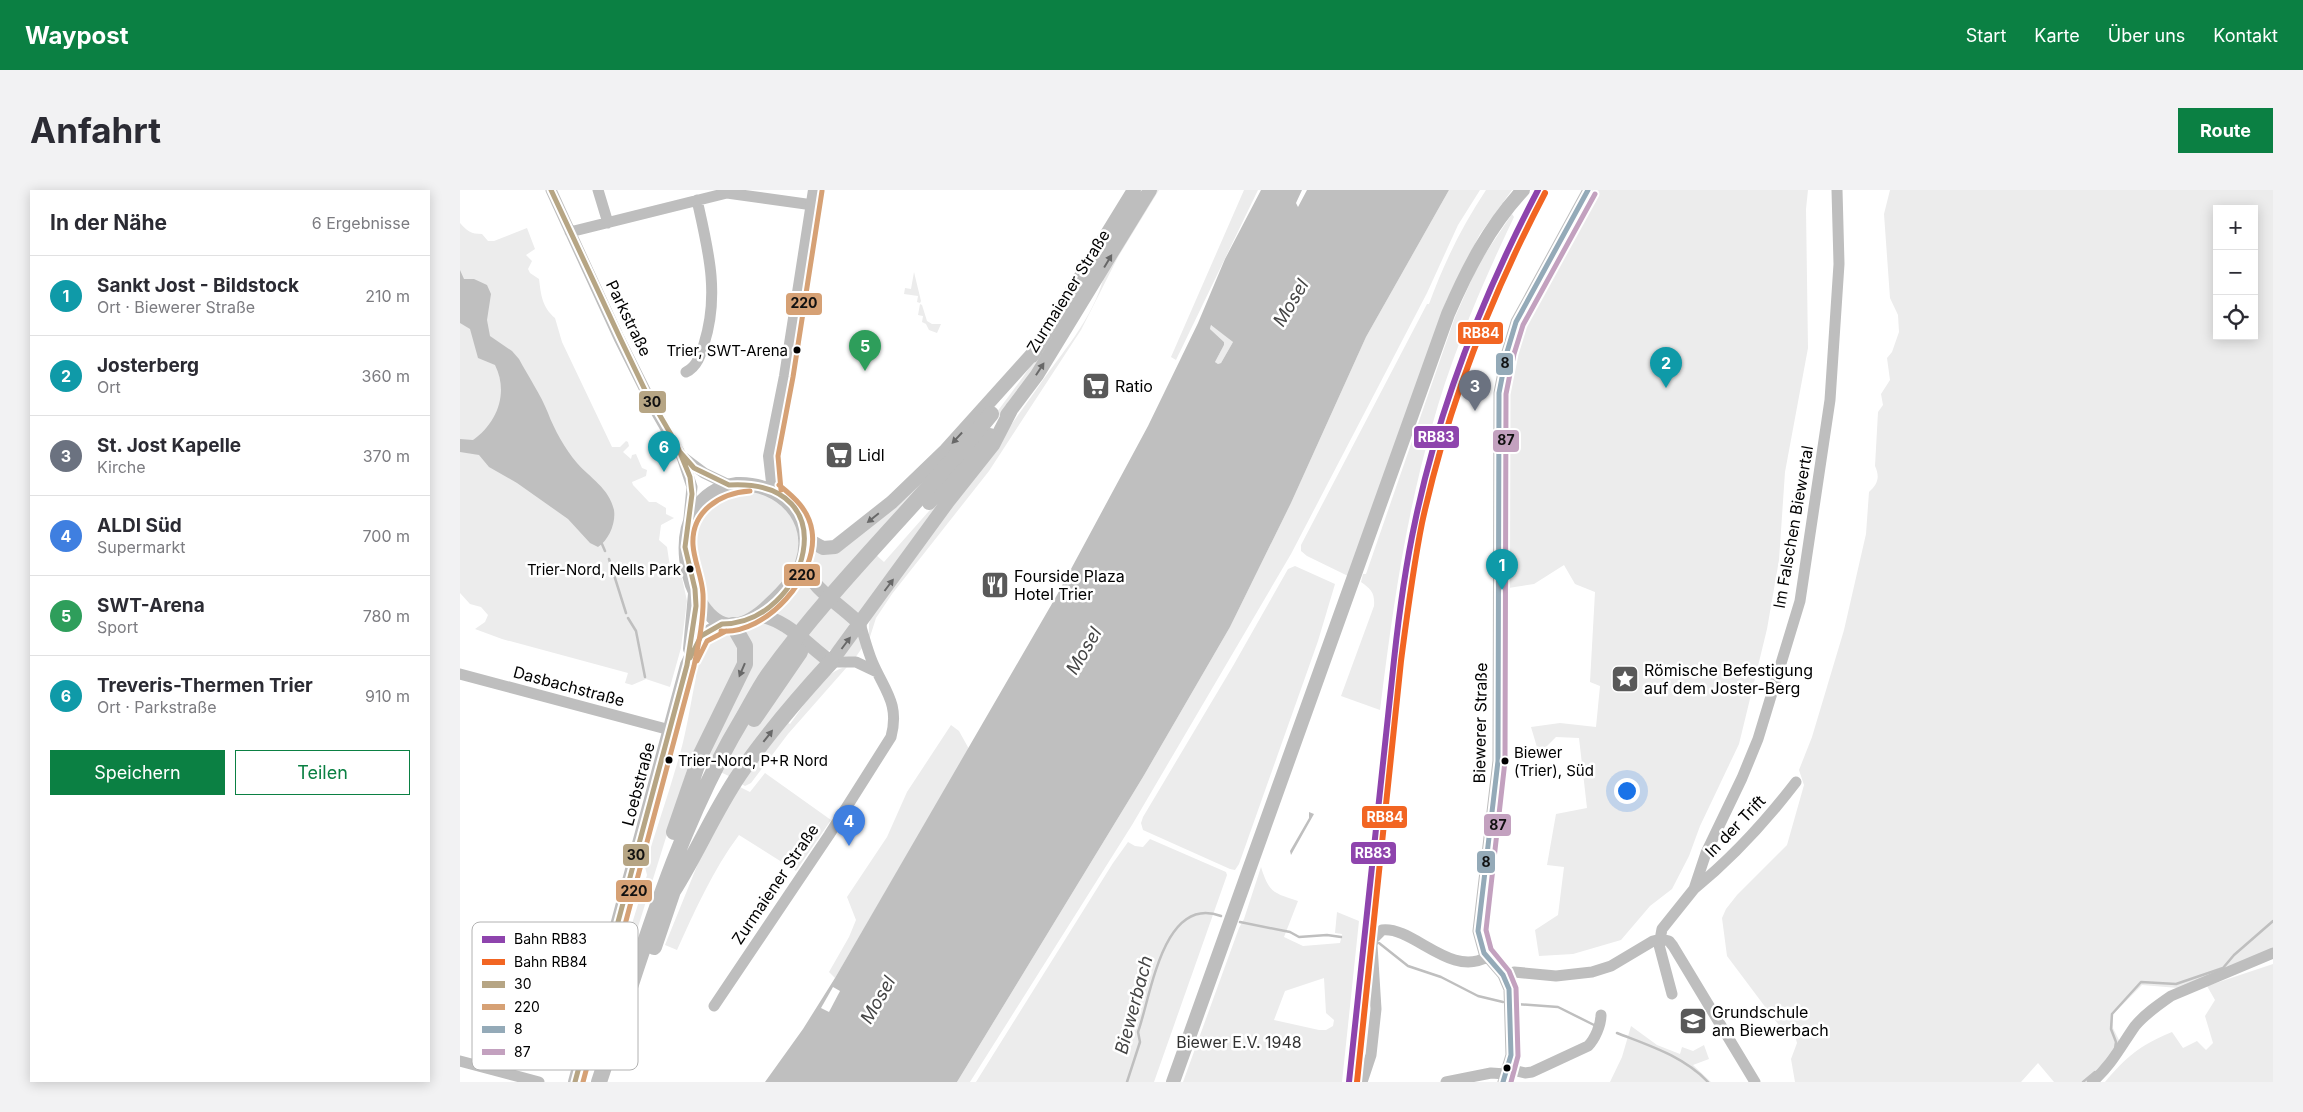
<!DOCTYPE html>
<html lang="de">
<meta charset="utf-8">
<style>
body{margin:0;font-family:Inter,sans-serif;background:#f2f2f3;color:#2b2b33}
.controls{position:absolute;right:15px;top:15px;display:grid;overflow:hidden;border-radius:0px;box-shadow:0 2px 12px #0003}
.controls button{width:45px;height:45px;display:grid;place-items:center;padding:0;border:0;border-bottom:1px solid #e1e1e2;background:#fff;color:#2b2b33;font:25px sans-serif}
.you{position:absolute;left:1166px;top:600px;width:18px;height:18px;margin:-12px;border:4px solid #fff;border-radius:50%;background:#1a73e8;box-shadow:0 0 0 8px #1a73e833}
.badge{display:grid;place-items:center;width:32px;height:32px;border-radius:50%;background:#0b8043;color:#fff;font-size:16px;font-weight:700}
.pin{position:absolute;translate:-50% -41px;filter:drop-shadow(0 1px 2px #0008)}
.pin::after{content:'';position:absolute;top:26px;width:18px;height:15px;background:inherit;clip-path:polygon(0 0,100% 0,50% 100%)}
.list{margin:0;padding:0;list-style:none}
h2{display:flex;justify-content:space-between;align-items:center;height:65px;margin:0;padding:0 20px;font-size:21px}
h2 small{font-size:16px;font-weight:400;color:#7c7c81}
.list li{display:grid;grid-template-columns:32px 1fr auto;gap:15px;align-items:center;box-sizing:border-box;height:80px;padding:0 20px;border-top:1px solid #e1e1e2}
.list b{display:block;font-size:19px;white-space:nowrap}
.list p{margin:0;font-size:16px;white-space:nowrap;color:#7c7c81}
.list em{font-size:16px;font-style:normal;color:#7c7c81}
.actions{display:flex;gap:10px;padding:15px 20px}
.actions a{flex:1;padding:11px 0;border:1px solid #0b8043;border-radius:0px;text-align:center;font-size:18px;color:#0b8043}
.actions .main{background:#0b8043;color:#fff}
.icon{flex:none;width:28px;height:28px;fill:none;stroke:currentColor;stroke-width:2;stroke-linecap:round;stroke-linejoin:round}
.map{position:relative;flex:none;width:1813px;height:892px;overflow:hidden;border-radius:0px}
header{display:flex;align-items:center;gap:30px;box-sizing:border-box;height:70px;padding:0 25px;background:#0b8043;color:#fff}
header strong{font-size:24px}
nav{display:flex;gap:28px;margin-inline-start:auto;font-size:18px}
.intro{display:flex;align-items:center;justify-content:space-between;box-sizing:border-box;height:120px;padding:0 30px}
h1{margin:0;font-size:35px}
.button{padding:12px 22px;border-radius:0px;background:#0b8043;color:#fff;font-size:18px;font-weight:700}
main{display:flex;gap:30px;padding:0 30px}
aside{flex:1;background:#fff;border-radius:0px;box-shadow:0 2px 12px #0003}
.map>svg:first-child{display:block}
.green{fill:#ececec;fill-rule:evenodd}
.water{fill:#bfbfbf;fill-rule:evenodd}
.pier{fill:#fff}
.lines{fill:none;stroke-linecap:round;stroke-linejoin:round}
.stream{stroke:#bfbfbf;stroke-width:2.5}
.minor{stroke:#bebebe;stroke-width:11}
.major{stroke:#bebebe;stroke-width:14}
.highway{stroke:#bebebe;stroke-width:16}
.bus-1-casing{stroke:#fff;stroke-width:9}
.bus-2-casing{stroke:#fff;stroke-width:9}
.bus-3-casing{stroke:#fff;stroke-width:9}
.bus-4-casing{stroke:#fff;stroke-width:9}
.bus-1{stroke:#b6a584;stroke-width:5}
.bus-2{stroke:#d6a175;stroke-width:5}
.bus-3{stroke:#94aab8;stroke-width:5}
.bus-4{stroke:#c3a1bf;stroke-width:5}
.rail-1-casing{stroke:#fff;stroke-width:10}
.rail-2-casing{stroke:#fff;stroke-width:10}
.rail-1{stroke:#8e44ad;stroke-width:6}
.rail-2{stroke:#f26522;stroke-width:6}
.oneway{fill:#686868}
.bus-dot{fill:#000;stroke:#fff;stroke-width:2}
.labels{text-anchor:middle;stroke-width:5;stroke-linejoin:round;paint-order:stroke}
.bus-label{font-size:15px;fill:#000;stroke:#fff;text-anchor:end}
.street-label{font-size:16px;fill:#000;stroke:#fff}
.poi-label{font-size:16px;fill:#000;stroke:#fff;text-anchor:start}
.park-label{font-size:16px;fill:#333;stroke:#fff}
.water-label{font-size:18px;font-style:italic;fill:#444;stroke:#fff}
.key{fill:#fff;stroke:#b2b2b2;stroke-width:1}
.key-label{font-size:14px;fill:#000}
.line-badge{stroke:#fff;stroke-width:2}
.badge-label{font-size:14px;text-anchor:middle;font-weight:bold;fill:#fff}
.pale-badge-label{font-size:14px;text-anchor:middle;font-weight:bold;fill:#111}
</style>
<header>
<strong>Waypost</strong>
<nav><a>Start</a><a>Karte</a><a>Über uns</a><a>Kontakt</a></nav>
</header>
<div class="intro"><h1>Anfahrt</h1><a class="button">Route</a></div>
<main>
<aside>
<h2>In der Nähe<small>6 Ergebnisse</small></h2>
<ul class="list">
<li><span class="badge" style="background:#0f9aa8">1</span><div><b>Sankt Jost - Bildstock</b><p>Ort · Biewerer Straße</p></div><em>210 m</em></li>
<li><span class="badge" style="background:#0f9aa8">2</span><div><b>Josterberg</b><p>Ort</p></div><em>360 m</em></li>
<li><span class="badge" style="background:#6b7280">3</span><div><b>St. Jost Kapelle</b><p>Kirche</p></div><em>370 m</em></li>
<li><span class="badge" style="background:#3f7fe0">4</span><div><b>ALDI Süd</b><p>Supermarkt</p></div><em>700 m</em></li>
<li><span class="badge" style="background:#2e9e5b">5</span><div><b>SWT-Arena</b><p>Sport</p></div><em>780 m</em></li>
<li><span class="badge" style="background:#0f9aa8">6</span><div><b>Treveris-Thermen Trier</b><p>Ort · Parkstraße</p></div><em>910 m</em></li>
</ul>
<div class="actions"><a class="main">Speichern</a><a>Teilen</a></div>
</aside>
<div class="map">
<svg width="1813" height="892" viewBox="0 0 1813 892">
<rect width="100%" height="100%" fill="#fff"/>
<path class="green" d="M677,0H681C630,87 583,180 515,255L513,254L563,187L592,144Z
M695,0H699L658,67L621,140L529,281L432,404L416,428L409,450V434L411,427C467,351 522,276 576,200C600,165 634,128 644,86Z
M784,0H798L716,170L711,167Z
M989,0H1020L998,35L967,103L831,364L672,635L510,892H497L683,587L770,437L831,313L906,147Z
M1026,0H1052L1020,44L987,109L888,386L847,366L841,361V355L967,114H969C984,73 1002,36 1026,0Z
M1137,0H1348L1346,19L1348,158L1325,282L1319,370L1307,439L1279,554L1240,636L1229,666L1212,699L1190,716L1161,750L1113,764L1079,766L1075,740L1098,725L1104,677L1087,675L1096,624L1127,618L1119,548L1096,547L1079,564L1071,537L1100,533L1136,537L1140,496L1130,492L1135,402L1115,394L1104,375L1074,394L1042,399L1046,218L1049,185L1056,151L1069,119Z
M1430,0H1813V759L1718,798L1682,795L1653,824V838L1660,852L1649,871L1625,892H1594L1578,873L1561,892H1335L1331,869L1337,853L1333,838L1324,842L1267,766L1262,728L1266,719L1277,705L1327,655L1344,595L1339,580L1352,547L1384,440L1406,344L1409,302C1418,294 1420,287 1415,276L1418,222L1423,215L1421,204L1430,190L1427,168L1432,162L1439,142L1438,125L1430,108L1424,24ZM1757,19H1794V146H1757Z
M1052,24L1054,27C1022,94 992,164 972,236C945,329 932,424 920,520L881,506L914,416C915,403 911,399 901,392L903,384H906L995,127L1019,73Z
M0,33C7,41 11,44 22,44L28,51H34L67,38L75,59L66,65L72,71L68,79L70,83L79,89C81,105 82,117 95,128L102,152L152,257H160L166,251L168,252L169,256L163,262L171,269L172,265L176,264L182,278L187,280L186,286L172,292L173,295L189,312H196L206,318V324L214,328L201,335L199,350L207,357L210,377L222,388L227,411L221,458L210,497L186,489L172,495L165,493L168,483L42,449L15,439L25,432L28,425L21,417L10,414L0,403Z
M454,82L461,111L460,113L457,112L458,106L444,104L445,98L451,99Z
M460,114L462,115L467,131L472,134H481L477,143L469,140L466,134L462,132L463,126L458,125Z
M752,134L773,152L761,173L758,174L755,172L764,155V152L750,139Z
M533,215L406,356L424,372L522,261L399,425L355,390L349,375L354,361L366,364Z
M279,298L316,307L335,331L340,353L337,371L324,393L284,428L262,429L240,402L232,376V335L251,309Z
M835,376L875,394L858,451L779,674L775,680L770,679L683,640L681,633L683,627L773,476L828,379Z
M343,386L390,430L389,440L371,460L367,461L310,422Z
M301,431H307L364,472L271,587L243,574L289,450L285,439Z
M262,442L273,447L279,452L280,468L228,577L168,769L162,766L187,685L185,677C195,642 207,609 217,574C226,546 230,516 236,487L232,481L237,465L250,445Z
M399,443L402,458L395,468L383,466Z
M387,477L328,544L291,593L285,596L280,593L328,533L330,534C344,516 365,479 387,477Z
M491,535L499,541L509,559L375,788L369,782L389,747L396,730L387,707L427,647L447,602Z
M305,583L371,630L336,681L279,645C253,680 235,720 217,760L205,755L239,671L278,596L290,602Z
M690,649L766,682L767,685L694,892H516L653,673L668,652L675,656L683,657Z
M801,677C809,703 814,703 838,711L824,747L843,756L880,753L882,744L875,743L877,722L899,731L882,892H723L779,738L784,729ZM864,788L866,823L874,830L873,836L866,840H859L814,830L825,801Z
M1813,774V892H1645C1667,866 1679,856 1712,842L1723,858L1737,851L1746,860L1753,853L1745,826L1755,810L1747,796Z
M1171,836L1197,855L1220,864L1222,857L1233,861L1244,855L1249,869L1233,875L1251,892H1150L1162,867Z"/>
<path class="water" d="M801,0H842L836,13L838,17L847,0H989L906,147L831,313L770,437L683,587L497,892H305L343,839L375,788L597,405L688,236L738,133L765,69ZM751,135L773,152L761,173L758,174L755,172L764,155V152L750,139Z
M0,80L4,89H14L27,95L31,104L27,130L30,146L52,161L59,169C68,186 81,205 88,223C94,239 105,259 117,273C130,288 149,298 154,320C156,333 149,350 138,357L130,353L108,329L57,293L29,277L19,265L0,262V249L13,250C37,233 49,203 35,175L18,168L10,139L0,133Z
M849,622L854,624L831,665L830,661L849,628Z"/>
<path class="pier" d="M373,797L380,801L369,822L361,818Z"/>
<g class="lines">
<path class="stream" d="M142,354L145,361
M149,369L166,423
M168,428L176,441L185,487
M780,732L830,742L839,747L867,745L881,747
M919,753L948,776L981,787L1018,806L1043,812
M1056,814L1098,817L1134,835
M1157,843C1190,856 1223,866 1248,892
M1655,859L1656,852L1651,839L1652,824L1681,792L1716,794L1763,778L1774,765L1813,731
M667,892L680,852L678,842C691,806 703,704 761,726
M1623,892L1635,882"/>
<path class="minor" d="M91,0L159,148L194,218L222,267L232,297L229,328
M138,0L148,33
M110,42L267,3L353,15
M226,182C237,177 241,164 244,154C260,104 248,59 237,10
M224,268L244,283L269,295
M371,472H396L417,482
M0,484L210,540
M1234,699C1272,668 1306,631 1336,592
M1201,749L1209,751L1213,756L1295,892
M1043,785L1054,782L1096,786L1132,782L1151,776L1193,751L1201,749
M1212,804L1199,755L1202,739L1234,699L1246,663L1282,588L1298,549L1340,411L1370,210L1379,74L1377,0
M254,816L369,645L431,547C440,513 424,500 412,471C407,459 404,446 400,434
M0,871L79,892
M1048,879L1065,883L1072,882L1128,856C1135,849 1141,835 1141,825
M902,892L911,865L916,819L912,755L914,748L922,740C953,736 990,788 1027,767
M986,892L1031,883L1046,884
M1043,892L1051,865L1049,799L1043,785L1024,763L1018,741L1038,571L1039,203L1047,162L1056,132L1128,0
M1632,892C1651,876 1661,856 1675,836C1685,824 1698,815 1711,806L1813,763"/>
<path class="major" d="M572,166L674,0
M547,225L577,185L690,0
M277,294C320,292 357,329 342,373C336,389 322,403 309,415C300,424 287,434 273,435C227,437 193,306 277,294Z
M314,301L310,266L326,186L355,0
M469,313L530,245
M345,348L363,358L375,357L432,312L486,260L576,160
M342,373C352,399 381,415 400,434
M297,425C327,429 347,455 371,472L487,313L533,255L552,218
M230,459L235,404
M115,892L227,475L241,446L262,434
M713,892L988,124C1008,78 1029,37 1063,0"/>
<path class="highway" d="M294,529L340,462
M214,642L241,564L285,474V456L273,435
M213,701C237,663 254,622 279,585C306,545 338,508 371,472
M194,757L215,695
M139,892C181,767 215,640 284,526C292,512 299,498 308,485C375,392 460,313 531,224"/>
<g class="bus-1-casing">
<path id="bus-1" d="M91,0L161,150L185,200L216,253L230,287L232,304L225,357L235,399L236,416L227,475L115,892
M219,261L234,278L269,295
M262,434C347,434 391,288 269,295
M230,468L241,446L262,434"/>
</g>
<g class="bus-2-casing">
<path id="bus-2" d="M321,300L318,266L333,187L362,1
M261,441C306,445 359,385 352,341C349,320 334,307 319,295
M237,471L247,451L266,441
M123,892L234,476C239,452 244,428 243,404C242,387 234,371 233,355C231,321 260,303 290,301"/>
</g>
<g class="bus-3-casing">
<path id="bus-3" d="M1043,892L1051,865L1049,799L1043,785L1024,763L1018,741L1038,571L1039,203L1047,162L1056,132L1128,0"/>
</g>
<g class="bus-4-casing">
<path id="bus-4" d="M1051,892L1058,866L1056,798L1049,781L1031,759L1026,740L1045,571L1046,204L1054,164L1063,135L1135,4"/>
</g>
<use href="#bus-1" class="bus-1"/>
<use href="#bus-2" class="bus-2"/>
<use href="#bus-3" class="bus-3"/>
<use href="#bus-4" class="bus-4"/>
<g class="rail-1-casing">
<path id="rail-1" d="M889,892L934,470C939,424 945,378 955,332C979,216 1023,105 1078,0"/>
</g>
<g class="rail-2-casing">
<path id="rail-2" d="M897,892L941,471C947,425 953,378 962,333C987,218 1030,108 1085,3"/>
</g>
<use href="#rail-1" class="rail-1"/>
<use href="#rail-2" class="rail-2"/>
</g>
<defs><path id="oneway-solid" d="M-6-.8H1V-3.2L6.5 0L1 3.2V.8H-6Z" transform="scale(1.25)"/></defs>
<g class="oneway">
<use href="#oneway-solid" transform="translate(648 71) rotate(-59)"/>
<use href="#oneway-solid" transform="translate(580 179) rotate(-57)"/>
<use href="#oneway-solid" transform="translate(497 248) rotate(133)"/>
<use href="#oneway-solid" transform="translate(413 328) rotate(141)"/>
<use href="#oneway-solid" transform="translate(429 395) rotate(-53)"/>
<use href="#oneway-solid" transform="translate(386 453) rotate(-53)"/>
<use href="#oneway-solid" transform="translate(282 480) rotate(113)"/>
<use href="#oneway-solid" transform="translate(308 546) rotate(-52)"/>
</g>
<defs>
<g id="supermarket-square" transform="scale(1.4375)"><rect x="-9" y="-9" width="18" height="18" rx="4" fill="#595959" stroke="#fff"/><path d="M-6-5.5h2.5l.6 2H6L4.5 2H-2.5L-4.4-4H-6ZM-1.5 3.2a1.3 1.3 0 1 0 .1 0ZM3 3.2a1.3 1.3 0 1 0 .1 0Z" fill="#fff"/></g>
<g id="restaurant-square" transform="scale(1.4375)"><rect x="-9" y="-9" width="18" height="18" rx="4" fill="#595959" stroke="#fff"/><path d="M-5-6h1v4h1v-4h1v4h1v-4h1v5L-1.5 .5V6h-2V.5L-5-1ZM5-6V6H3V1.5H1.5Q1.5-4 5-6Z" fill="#fff"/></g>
<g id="sight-square" transform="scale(1.4375)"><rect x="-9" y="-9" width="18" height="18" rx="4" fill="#595959" stroke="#fff"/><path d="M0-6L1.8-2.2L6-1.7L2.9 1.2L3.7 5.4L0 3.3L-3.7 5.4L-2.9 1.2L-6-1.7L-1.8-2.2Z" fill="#fff"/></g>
<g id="school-square" transform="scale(1.4375)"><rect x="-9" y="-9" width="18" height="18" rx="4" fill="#595959" stroke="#fff"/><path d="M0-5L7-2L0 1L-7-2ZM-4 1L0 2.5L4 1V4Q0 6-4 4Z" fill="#fff"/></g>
</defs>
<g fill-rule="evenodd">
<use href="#supermarket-square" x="636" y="196"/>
<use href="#supermarket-square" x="379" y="265"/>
<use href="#restaurant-square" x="535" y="395"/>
<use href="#sight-square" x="1165" y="489"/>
<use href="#school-square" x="1233" y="831"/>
</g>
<g class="bus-dot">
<circle cx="337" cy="160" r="4.5"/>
<circle cx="230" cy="379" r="4.5"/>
<circle cx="209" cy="570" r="4.5"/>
<circle cx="1045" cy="571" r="4.5"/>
<circle cx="1047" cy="878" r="4.5"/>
</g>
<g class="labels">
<g class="bus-label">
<text x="328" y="166">Trier, SWT-Arena</text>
<text x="221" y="385">Trier-Nord, Nells Park</text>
<text x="1054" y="568" text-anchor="start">Biewer<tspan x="1054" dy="18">(Trier), Süd</tspan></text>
<text x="218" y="576" text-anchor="start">Trier-Nord, P+R Nord</text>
</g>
<g class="street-label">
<text transform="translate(608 101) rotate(-58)" y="6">Zurmaiener Straße</text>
<text transform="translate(169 128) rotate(64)" y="6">Parkstraße</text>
<text transform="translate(1333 337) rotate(-80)" y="6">Im Falschen Biewertal</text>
<text transform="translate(109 496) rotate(15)" y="6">Dasbachstraße</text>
<text transform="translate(1020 533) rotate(-89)" y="6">Biewerer Straße</text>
<text transform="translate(178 594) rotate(-75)" y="6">Loebstraße</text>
<text transform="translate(1275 636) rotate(-46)" y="6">In der Trift</text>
<text transform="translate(315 694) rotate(-56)" y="6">Zurmaiener Straße</text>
</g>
<g class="poi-label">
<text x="655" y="202">Ratio</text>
<text x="398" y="271">Lidl</text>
<text x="554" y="392">Fourside Plaza<tspan x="554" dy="18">Hotel Trier</tspan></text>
<text x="1184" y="486">Römische Befestigung<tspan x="1184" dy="18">auf dem Joster-Berg</tspan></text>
<text x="1252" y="828">Grundschule<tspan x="1252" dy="18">am Biewerbach</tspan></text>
</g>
<g class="park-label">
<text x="779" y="858">Biewer E.V. 1948</text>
</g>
<g class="water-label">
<text transform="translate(831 113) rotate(-59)" y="6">Mosel</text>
<text transform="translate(624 461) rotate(-59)" y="6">Mosel</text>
<text transform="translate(418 810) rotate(-60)" y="6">Mosel</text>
<text transform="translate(674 815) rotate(-75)" y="6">Biewerbach</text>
</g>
</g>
<rect x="12" y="732" width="166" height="148" rx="8" class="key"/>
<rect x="22" y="746" width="23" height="7" fill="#8e44ad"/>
<rect x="22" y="769" width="23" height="6" fill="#f26522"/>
<rect x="22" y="791" width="23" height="7" fill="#b6a584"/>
<rect x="22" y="814" width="23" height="6" fill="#d6a175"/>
<rect x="22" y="836" width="23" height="7" fill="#94aab8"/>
<rect x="22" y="859" width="23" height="6" fill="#c3a1bf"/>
<g class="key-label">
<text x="54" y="754">Bahn RB83</text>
<text x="54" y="777">Bahn RB84</text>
<text x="54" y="799">30</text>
<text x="54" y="822">220</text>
<text x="54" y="844">8</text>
<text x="54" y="867">87</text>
</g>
<g class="line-badge">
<rect x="325" y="102" width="38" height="24" rx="5" fill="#d6a175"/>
<rect x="997" y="131" width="47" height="24" rx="5" fill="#f26522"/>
<rect x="1035" y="162" width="19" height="24" rx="5" fill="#94aab8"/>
<rect x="178" y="200" width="29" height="24" rx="5" fill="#b6a584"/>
<rect x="953" y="235" width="47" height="24" rx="5" fill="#8e44ad"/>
<rect x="1032" y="239" width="28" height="24" rx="5" fill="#c3a1bf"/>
<rect x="323" y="373" width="38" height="24" rx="5" fill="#d6a175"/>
<rect x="901" y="615" width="47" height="24" rx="5" fill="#f26522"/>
<rect x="1023" y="623" width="29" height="24" rx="5" fill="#c3a1bf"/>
<rect x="890" y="651" width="47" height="24" rx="5" fill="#8e44ad"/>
<rect x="162" y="653" width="28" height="24" rx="5" fill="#b6a584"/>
<rect x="1016" y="660" width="20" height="24" rx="5" fill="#94aab8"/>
<rect x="155" y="689" width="38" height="24" rx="5" fill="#d6a175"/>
</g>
<g class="badge-label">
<text x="1021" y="148">RB84</text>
<text x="976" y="252">RB83</text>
<text x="925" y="632">RB84</text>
<text x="913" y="668">RB83</text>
</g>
<g class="pale-badge-label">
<text x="344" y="118">220</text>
<text x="1045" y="178">8</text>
<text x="192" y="217">30</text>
<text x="1046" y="255">87</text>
<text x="342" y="390">220</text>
<text x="1038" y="640">87</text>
<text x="176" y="670">30</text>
<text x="1026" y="677">8</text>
<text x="174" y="706">220</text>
</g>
</svg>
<div class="controls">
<button>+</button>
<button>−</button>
<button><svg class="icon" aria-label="locate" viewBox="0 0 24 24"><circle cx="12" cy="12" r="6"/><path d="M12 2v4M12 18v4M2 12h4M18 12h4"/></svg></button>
</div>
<div class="you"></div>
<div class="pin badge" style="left:1042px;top:400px;background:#0f9aa8">1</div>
<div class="pin badge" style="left:1206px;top:198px;background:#0f9aa8">2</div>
<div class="pin badge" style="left:1015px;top:221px;background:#6b7280">3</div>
<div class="pin badge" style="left:389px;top:656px;background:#3f7fe0">4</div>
<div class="pin badge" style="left:405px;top:181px;background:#2e9e5b">5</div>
<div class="pin badge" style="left:204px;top:282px;background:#0f9aa8">6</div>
</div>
</main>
